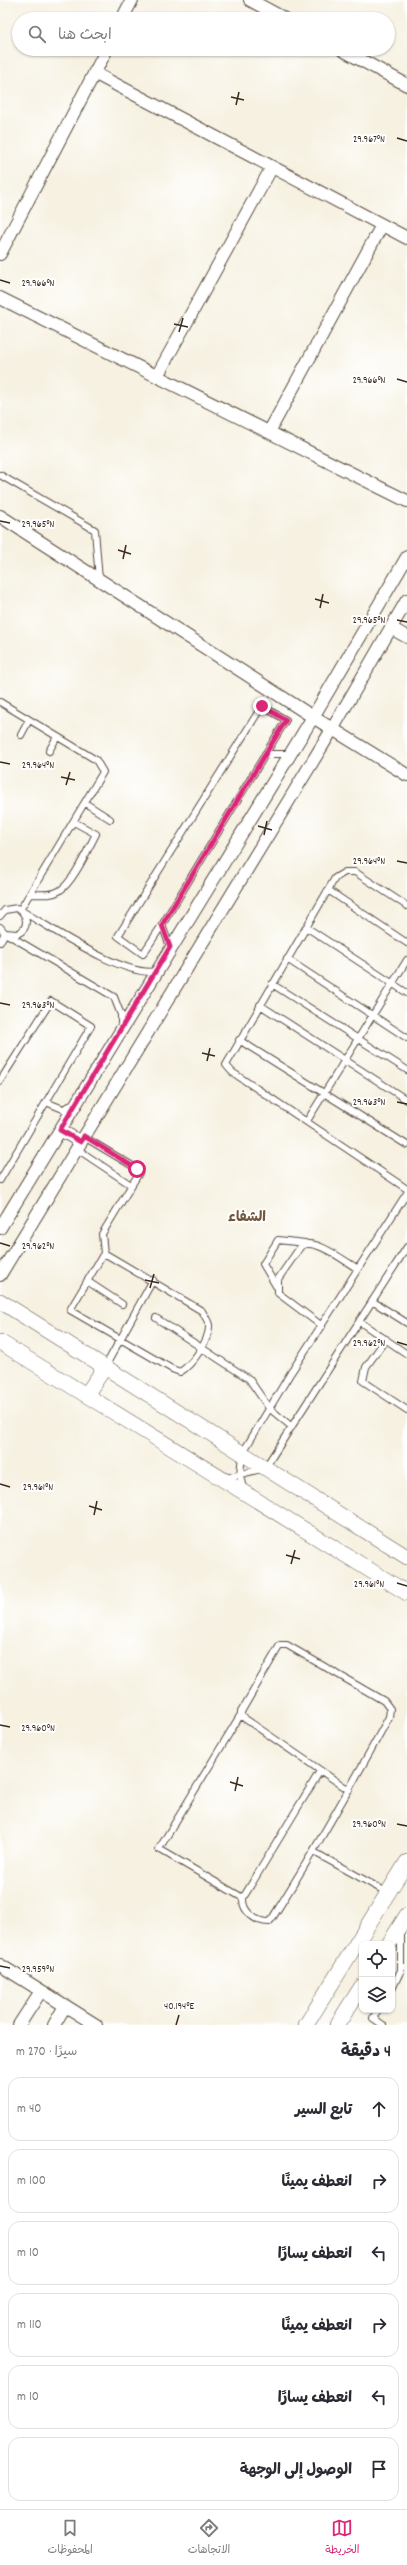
<!DOCTYPE html>
<html lang="ar">
<meta charset="utf-8">
<style>
body{margin:0;font-family:Dekko,"Playpen Sans Arabic",sans-serif;background:#f7f7f7;color:#2b2b33;direction:rtl}
.controls{position:absolute;right:12px;bottom:12px;display:grid;overflow:hidden;border-radius:8px;box-shadow:0 1px 3px #0004}
.controls button{width:36px;height:36px;display:grid;place-items:center;padding:0;border:0;border-bottom:1px solid #e1e1e2;background:#fff;color:#2b2b33;font:20px sans-serif}
.stop{position:absolute;width:12px;height:12px;margin:-9px;border:3px solid #db2777;border-radius:50%;background:#fff}
.stop.end{background:#db2777;border-color:#fff;box-shadow:0 1px 4px #0008}
.list{margin:0;padding:0;list-style:none}
h2{display:flex;justify-content:space-between;align-items:center;height:52px;margin:0;padding:0 16px;font-size:17px}
h2 small{font-size:13px;font-weight:400;color:#7c7c81}
.list li{display:grid;grid-template-columns:26px 1fr auto;gap:12px;align-items:center;box-sizing:border-box;height:64px;margin:0 8px 8px;padding:0 8px;border:1px solid #e1e1e2;border-radius:12px}
.list b{display:block;font-size:15px;white-space:nowrap}
.list em{font-size:13px;font-style:normal;color:#7c7c81}
.icon{flex:none;width:22px;height:22px;fill:none;stroke:currentColor;stroke-width:2;stroke-linecap:round;stroke-linejoin:round}
.map{position:relative;flex:none;width:407px;height:2025px;overflow:hidden;direction:ltr}
.search{position:absolute;background:#fff;box-shadow:0 1px 3px #0004;left:12px;right:12px;top:12px;height:44px;display:flex;align-items:center;gap:10px;box-sizing:border-box;padding:0 14px;border-radius:22px;color:#7c7c81;font-size:15px}
.sheet{height:484px;background:#fff}
nav{display:flex;justify-content:space-around;align-items:center;box-sizing:border-box;height:56px;border-top:1px solid #e1e1e2;background:#fff;font-size:11px;color:#7c7c81}
nav a{display:grid;justify-items:center;gap:2px}
nav .on{color:#db2777}
.map>svg:first-child{display:block}
.lines{fill:none;stroke-linecap:round;stroke-linejoin:round}
.service-casing{stroke:#57483b;stroke-width:8}
.minor-casing{stroke:#57483b;stroke-width:14}
.tertiary-casing{stroke:#57483b;stroke-width:16}
.service{stroke:#fff;stroke-width:6}
.minor{stroke:#fff;stroke-width:12}
.tertiary{stroke:#fff;stroke-width:15}
.route{stroke:#db2777;stroke-width:5}
.ticks{fill:none;stroke:#3b2a1e;stroke-width:1.5}
.labels{text-anchor:middle;stroke-width:4;stroke-linejoin:round;paint-order:stroke}
.neighbourhood-label{font-size:14px;font-weight:bold;fill:#74583b;stroke:#fff}
.ticks-label{font-size:10px;text-anchor:middle;fill:#3b2a1e;stroke:#fff;stroke-width:4;stroke-linejoin:round;paint-order:stroke}
</style>
<div class="map">
<svg width="407" height="2025" viewBox="0 0 407 2025">
<rect width="100%" height="100%" fill="#fff"/>
<filter id="ink" filterUnits="userSpaceOnUse"><feTurbulence type="fractalNoise" baseFrequency=".025" numOctaves="2"/><feDisplacementMap in="SourceGraphic" scale="8" xChannelSelector="R" yChannelSelector="G"/><feConvolveMatrix kernelMatrix="1 2 1 2 8 2 1 2 1" color-interpolation-filters="sRGB"/></filter>
<filter id="wash" filterUnits="userSpaceOnUse"><feTurbulence type="fractalNoise" baseFrequency=".012" numOctaves="4" result="noise"/><feDisplacementMap in="SourceGraphic" scale="16" xChannelSelector="R" yChannelSelector="G"/><feGaussianBlur stdDeviation="0.9" result="paint"/><feColorMatrix in="noise" values="0 0 0 0 0 0 0 0 0 0 0 0 0 0 0 0 0 1.4 0 .05"/><feComposite in="paint" operator="in"/></filter>
<g filter="url(#wash)">
<rect width="100%" height="100%" fill="#f6f1e1"/>
</g>
<g filter="url(#ink)">
<g class="lines">
<g class="service-casing">
<path id="service" d="M0,475L95,530L99,580
M0,702L96,760L103,772L20,910C49,926 125,979 157,971
M21,735L29,720
M49,751L57,737
M265,754H290
M85,803L110,819
M328,890L407,943
M31,894C40,894 51,896 59,891C73,883 88,849 96,834L74,822
M407,906L355,872H345L335,878L226,1065L232,1072L407,1189
M0,916L5,910L17,908C29,915 29,929 17,934L5,933L0,927
M162,925L286,720L262,706L118,936L143,954L162,925L170,947
M306,927L407,993
M0,942L5,933L114,997L121,1015V1027
M287,959L407,1038
M272,984L407,1070
M260,1005L407,1100
M239,1040L407,1145
M0,1081L51,1001L91,1026L0,1180
M46,1102L63,1109L74,1104
M307,1121L407,960
M84,1137L131,1165L139,1173L102,1234L104,1253L202,1311C204,1315 208,1320 209,1325C210,1340 192,1365 180,1372L172,1369L70,1310L104,1253
M77,1149L131,1185
M87,1281L122,1304
M276,1286L263,1264L278,1240L305,1243
M372,1301L407,1323
M156,1318L249,1379L269,1408L292,1427
M360,1322L407,1354
M322,1326L278,1293V1279L301,1246C315,1237 344,1261 358,1269
M386,1339L366,1367L363,1381L407,1410
M105,1367L153,1280
M226,1478L265,1468L407,1247
M243,1489L240,1475L242,1454L290,1374L407,1193
M241,1714L159,1849L243,1898
M320,1771L243,1898C242,1912 256,1922 269,1922L273,1917C314,1852 352,1785 389,1717L390,1709L384,1701L287,1645H280L241,1712V1716L349,1790
M314,1852L388,1893
M392,1989L401,1970V1932
M378,2010L373,2018L383,2025"/>
</g>
<g class="minor-casing">
<path id="minor" d="M250,0L285,19
M122,19L132,0
M341,49L407,85
M94,73L407,238
M0,254L107,49
M0,298L407,501
M157,376L272,167
M269,432L382,225
M0,516L313,717L407,775
M391,628L407,637
M60,1130L81,1142
M0,1228L313,717L407,557
M0,1275L333,728L407,600
M0,1965L96,2025
M19,2025L41,1991
M54,2025L65,2006"/>
</g>
<g class="tertiary-casing">
<path id="tertiary" d="M0,1301L407,1557
M0,1342L407,1593
M86,1395L105,1367
M389,1944L407,1915
M306,2025L407,1862
M337,2025L362,1986"/>
</g>
<use href="#service" class="service"/>
<use href="#minor" class="minor"/>
<use href="#tertiary" class="tertiary"/>
</g>
</g>
<g class="lines" filter="url(#ink)">
<path class="route" d="M137,1169L84,1136L81,1142L60,1130L170,947L162,925L286,720L262,706"/>
</g>
<path class="ticks" d="M231,97L244,100M236,105L239,92M397,138L407,141M0,280L10,283M174,324L188,327M179,332L183,318M397,379L407,382M0,521L10,523M118,550L131,554M123,559L126,545M315,599L329,603M320,608L323,594M397,620L407,622M0,762L10,764M61,777L75,780M66,785L70,772M258,826L272,830M264,835L267,821M397,861L407,863M0,1003L10,1005M202,1053L215,1056M207,1061L210,1048M397,1102L407,1104M0,1243L10,1246M145,1280L159,1283M150,1288L154,1274M397,1342L407,1345M0,1484L10,1487M89,1506L102,1510M94,1515L97,1501M286,1555L300,1559M291,1564L295,1550M397,1583L407,1586M0,1725L10,1727M230,1782L243,1786M235,1791L238,1777M397,1824L407,1826M0,1966L10,1968M176,2025L179,2015"/>
<g class="labels">
<g class="neighbourhood-label">
<text x="247" y="1221">الشفاء</text>
</g>
</g>
<g class="ticks-label">
<text x="369" y="142">29.967°N</text>
<text x="38" y="286">29.966°N</text>
<text x="369" y="383">29.966°N</text>
<text x="38" y="527">29.965°N</text>
<text x="369" y="623">29.965°N</text>
<text x="38" y="768">29.964°N</text>
<text x="369" y="864">29.964°N</text>
<text x="38" y="1008">29.963°N</text>
<text x="369" y="1105">29.963°N</text>
<text x="38" y="1249">29.962°N</text>
<text x="369" y="1346">29.962°N</text>
<text x="38" y="1490">29.961°N</text>
<text x="369" y="1587">29.961°N</text>
<text x="38" y="1731">29.960°N</text>
<text x="369" y="1827">29.960°N</text>
<text x="38" y="1972">29.959°N</text>
<text x="179" y="2009">40.194°E</text>
</g>
</svg>
<div class="controls">
<button><svg class="icon" aria-label="locate" viewBox="0 0 24 24"><circle cx="12" cy="12" r="6"/><path d="M12 2v4M12 18v4M2 12h4M18 12h4"/></svg></button>
<button><svg class="icon" aria-label="layers" viewBox="0 0 24 24"><path d="M12 4l9 5-9 5-9-5zM3 14l9 5 9-5"/></svg></button>
</div>
<div class="stop" style="left:137px;top:1169px"></div>
<div class="stop end" style="left:262px;top:706px"></div>
<div class="search"><svg class="icon" aria-label="search" viewBox="0 0 24 24"><circle cx="10" cy="10" r="6"/><path d="M15 15l6 6"/></svg>ابحث هنا</div>
</div>
<section class="sheet">
<h2>4 دقيقة<small>سيرًا · 270 m</small></h2>
<ul class="list">
<li><svg class="icon" aria-label="ahead" viewBox="0 0 24 24"><path d="M12 20V5M6 11l6-6 6 6"/></svg><div><b>تابع السير</b></div><em>40 m</em></li>
<li><svg class="icon" aria-label="right" viewBox="0 0 24 24"><path d="M7 20v-9h11M14 6l5 5-5 5"/></svg><div><b>انعطف يمينًا</b></div><em>100 m</em></li>
<li><svg class="icon" aria-label="left" viewBox="0 0 24 24"><path d="M17 20v-9H6M10 6l-5 5 5 5"/></svg><div><b>انعطف يسارًا</b></div><em>10 m</em></li>
<li><svg class="icon" aria-label="right" viewBox="0 0 24 24"><path d="M7 20v-9h11M14 6l5 5-5 5"/></svg><div><b>انعطف يمينًا</b></div><em>110 m</em></li>
<li><svg class="icon" aria-label="left" viewBox="0 0 24 24"><path d="M17 20v-9H6M10 6l-5 5 5 5"/></svg><div><b>انعطف يسارًا</b></div><em>10 m</em></li>
<li><svg class="icon" aria-label="arrive" viewBox="0 0 24 24"><path d="M6 21V4h12l-3 4 3 4H6"/></svg><div><b>الوصول إلى الوجهة</b></div></li>
</ul>
</section>
<nav>
<a class="on"><svg class="icon" aria-label="map" viewBox="0 0 24 24"><path d="M3 6l6-2 6 2 6-2v14l-6 2-6-2-6 2zM9 4v14M15 6v14"/></svg>الخريطة</a>
<a><svg class="icon" aria-label="directions" viewBox="0 0 24 24"><path d="M12 3l9 9-9 9-9-9zM9 14v-3h6M13 9l2 2-2 2"/></svg>الاتجاهات</a>
<a><svg class="icon" aria-label="saved" viewBox="0 0 24 24"><path d="M7 4h10v16l-5-4-5 4z"/></svg>المحفوظات</a>
</nav>
